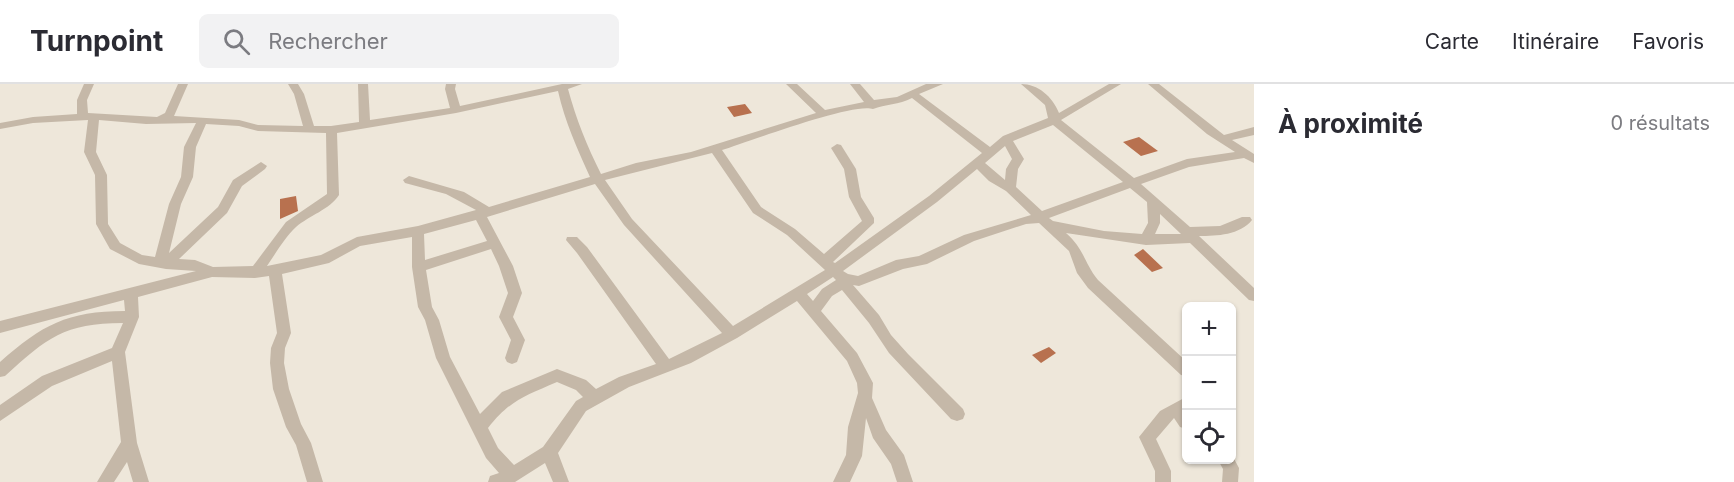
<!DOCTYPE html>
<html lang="fr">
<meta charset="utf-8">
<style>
body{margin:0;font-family:Inter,sans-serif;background:#f2f2f3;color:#2b2b33}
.controls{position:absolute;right:18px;bottom:18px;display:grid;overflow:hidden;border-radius:9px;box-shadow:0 2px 4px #0004}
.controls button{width:54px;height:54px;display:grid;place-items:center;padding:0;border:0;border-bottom:2px solid #e1e1e2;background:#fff;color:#2b2b33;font:30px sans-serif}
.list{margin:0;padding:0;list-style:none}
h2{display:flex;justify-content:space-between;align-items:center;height:78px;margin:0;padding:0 24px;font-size:26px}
h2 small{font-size:20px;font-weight:400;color:#7c7c81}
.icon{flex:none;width:33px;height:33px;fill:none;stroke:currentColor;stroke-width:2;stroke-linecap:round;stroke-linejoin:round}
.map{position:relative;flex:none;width:1254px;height:398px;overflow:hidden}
header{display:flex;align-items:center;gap:36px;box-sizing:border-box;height:84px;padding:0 30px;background:#fff;border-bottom:2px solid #e1e1e2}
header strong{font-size:28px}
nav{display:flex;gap:33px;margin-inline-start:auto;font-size:21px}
.search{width:420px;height:54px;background:#f2f2f3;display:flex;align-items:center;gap:15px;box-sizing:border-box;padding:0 21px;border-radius:9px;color:#7c7c81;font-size:22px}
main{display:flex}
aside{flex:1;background:#fff}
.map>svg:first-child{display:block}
.building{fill:#b8714f}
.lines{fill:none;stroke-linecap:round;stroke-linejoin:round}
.minor{fill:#c5b8a8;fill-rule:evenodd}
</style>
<header>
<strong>Turnpoint</strong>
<div class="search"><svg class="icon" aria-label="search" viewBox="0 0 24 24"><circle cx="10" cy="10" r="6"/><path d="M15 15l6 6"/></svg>Rechercher</div>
<nav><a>Carte</a><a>Itinéraire</a><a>Favoris</a></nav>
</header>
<main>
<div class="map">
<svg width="1254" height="398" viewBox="0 0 1254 398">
<rect width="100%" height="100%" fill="#eee7da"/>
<path class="building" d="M745,20L752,29L734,33L727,23Z
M1139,53L1158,67L1141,72L1123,58Z
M296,112L298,127L280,135V115Z
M1143,165L1163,184L1152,188L1134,171Z
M1049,263L1056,269L1041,279L1032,271Z"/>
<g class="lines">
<path class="minor" d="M84,0H94L87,16L88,29L157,33L165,29L178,0H188L174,32L239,36L258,41L303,42L294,10L288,0H298L304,10L314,42H331L359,38L358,0H368L370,36L450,24L445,5L446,0H456L455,5L460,22L562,0H582L568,5C576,35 587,62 601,90L636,79L691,68L816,29L786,0H797L825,26L864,18L850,0H860L874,16L897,13L926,0H943L919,10L990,63L1003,52L1048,34L1045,21L1021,0C1038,0 1052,12 1059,29L1109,0H1121L1061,36L1134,94L1187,75L1235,68L1207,50L1148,0H1159L1224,51L1254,43V51L1232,56L1254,70V79L1244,74L1189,83L1141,100L1190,143L1220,142L1242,133H1250L1252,136C1240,151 1217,152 1199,152L1254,204V217L1249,216L1190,159L1146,161L1066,149C1085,166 1084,179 1098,196L1186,277V292L1181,291L1088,204L1077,189L1069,167L1039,139L1026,140L974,157L927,180L903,185L859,202L853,201L879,231L891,251L908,270L963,325L965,330L963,335L957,337L951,335L889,269L869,239L842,206L832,212L821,227L857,269L873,299L872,314L886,346L904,371L913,398H897L891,380L873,354L866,334L862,372L850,398H833L846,371L848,343L858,309L857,299L847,277L797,217L737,254L691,279L629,303L586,327L558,369L569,398H553L545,379L515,398H488L490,392L499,389L486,374L436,274L425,236L418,223L412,183V153L360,162L329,179L282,190L291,249L285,264L284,279L289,305L301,340L311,359L323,398H307L296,361L286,343L273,305L270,279L271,264L277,249L269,192L255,194L212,193L138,213L139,233L125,268L137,359L149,398H133L127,378L114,398H97L121,358L112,277L52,302L0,337V321L42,292L112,264L123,239C64,239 47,254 5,292L0,293V278C42,241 67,227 125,227L124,216L0,249V237L196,187L166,185L139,180L110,165L96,140L95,91L84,68L88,36L33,39L0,45V39L33,33L77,30V16ZM558,7C565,38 577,64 590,93L489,123L464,108L409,92L403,96L405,99L446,110L476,126L418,142L357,153L321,171L267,182C276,169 285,153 296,143C310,131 329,126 339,111L337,49L456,29ZM912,14L982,69L929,112L835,179L833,178L874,139V134L861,113L856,85L841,61L837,60L831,64L844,85L849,113L862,137L824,170L795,145L761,123L722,66C748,58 853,18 873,25C885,20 899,21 912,14ZM99,36L146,40L196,39L184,63L181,93L169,120L155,173L142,171L120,159L108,140L107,91L96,68ZM206,40L239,42L258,47L326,49L327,110L286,138L253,182L213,183L195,176L179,175L227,129L242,102L265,85L267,82L261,78L233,96L218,123L169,169L181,120L193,93L196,63ZM1053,41L1123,98L1042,127L1016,103L1018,85L1024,75L1013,57ZM1005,62L1012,75L1006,85L1005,96L985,79ZM712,69L753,129L787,151L825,186L733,242L632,135L605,96ZM977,85L989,97L1006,107L1031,131L964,151L919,172L896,176L858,192L848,190L843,187L937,118ZM595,100L624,141L722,249L669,275L587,163L577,153H567L566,156L577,169L656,280L619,293L596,305L586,296L557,285L502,308L480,330L450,273L439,236L432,223L426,186L491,165L499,182L508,209L499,233L511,256L505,274L507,278L512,280L517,278L525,256L513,233L522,209L513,182L487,133ZM1130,104L1147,118L1148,139L1142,150L1104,147L1053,137L1049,134ZM1160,130L1181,150H1155L1160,139ZM476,136L487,157L425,176L424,150ZM833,193L836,196L822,205L813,217L807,210ZM557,298L576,306L583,313L576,317L543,363L514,381L498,364L488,344C510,316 525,312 557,298Z
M1186,313V345L1180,343L1174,334L1156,355L1171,387V398H1155V387L1139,353L1160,327Z
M1232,371L1239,384L1238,398H1222L1223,385L1218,376H1232Z"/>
</g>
</svg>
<div class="controls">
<button>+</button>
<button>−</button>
<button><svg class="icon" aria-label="locate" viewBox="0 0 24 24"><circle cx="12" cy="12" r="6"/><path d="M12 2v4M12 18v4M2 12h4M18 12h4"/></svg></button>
</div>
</div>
<aside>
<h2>À proximité<small>0 résultats</small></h2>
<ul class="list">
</ul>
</aside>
</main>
